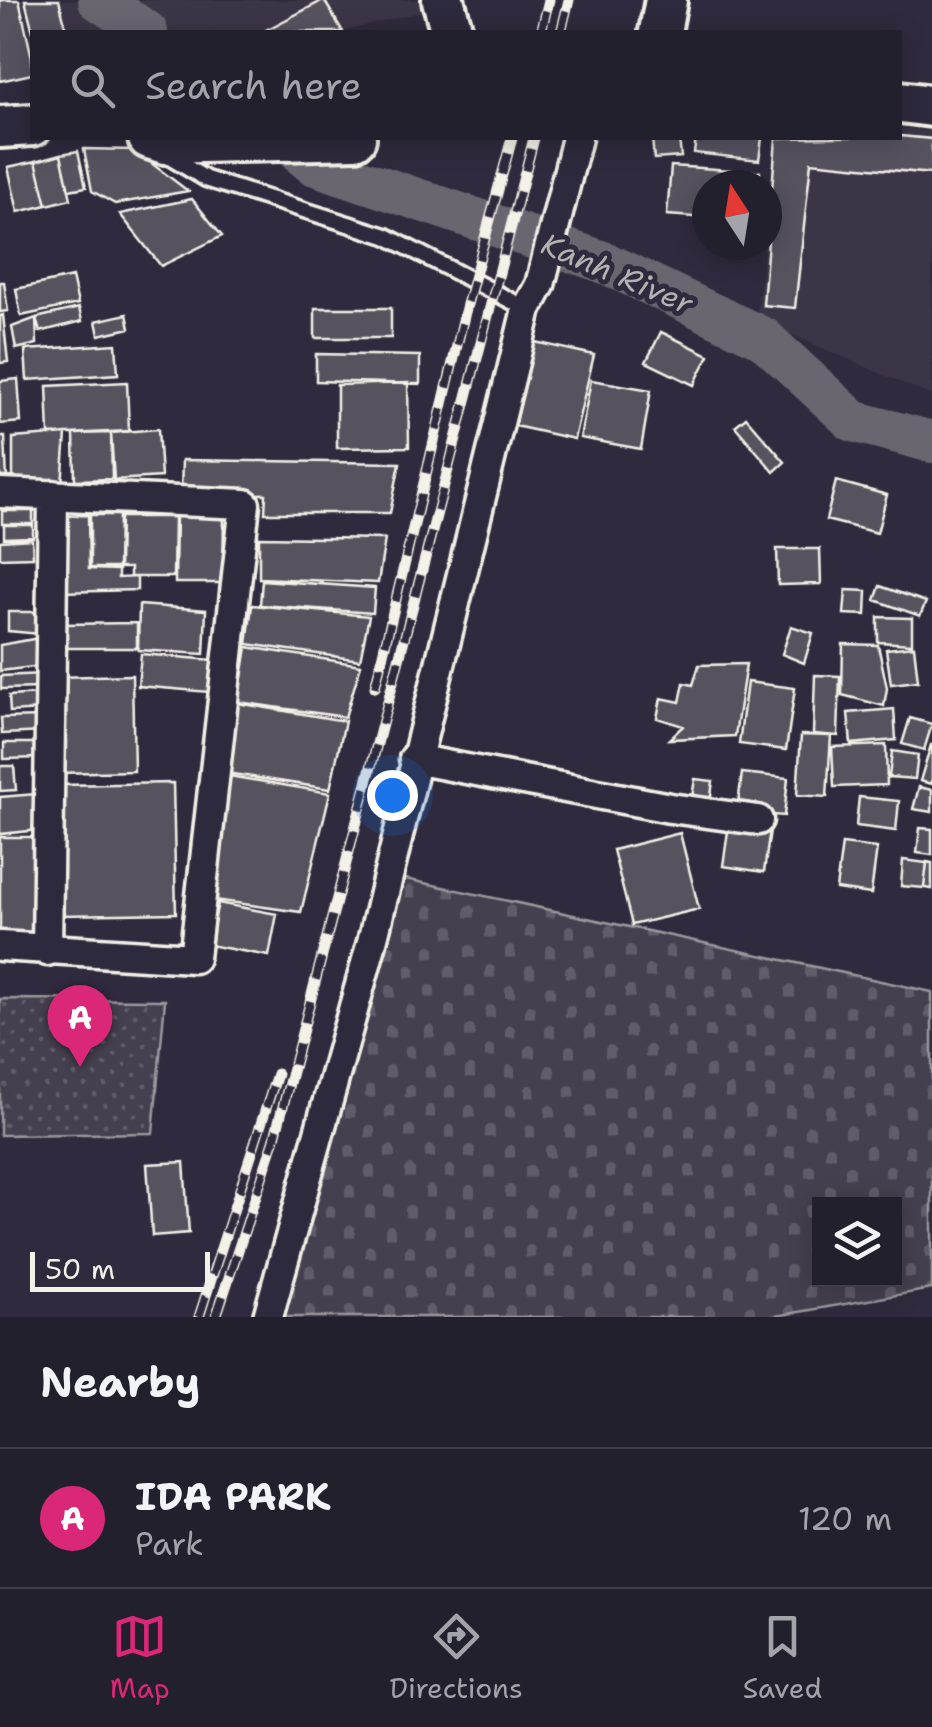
<!DOCTYPE html>
<style>
body{margin:0;font-family:"Shantell Sans",sans-serif;background:#2b2836;color:#f1f3f6}
.controls{position:absolute;right:30px;bottom:30px;display:grid;overflow:hidden;border-radius:0px;box-shadow:0 5px 25px #0003}
.controls button{width:90px;height:90px;display:grid;place-items:center;padding:0;border:0;border-bottom:2px solid #403e4a;background:#23202e;color:#f1f3f6;font:50px sans-serif}
.compass{position:absolute;left:692px;top:170px;width:90px;height:90px;border-radius:50%;background:#23202e;box-shadow:0 5px 25px #0003;rotate:348deg}
.scale{position:absolute;left:30px;bottom:25px;width:180px;box-sizing:border-box;padding-left:10px;border:5px solid #f4f1e8;border-top:0;font-size:28px;line-height:35px;white-space:nowrap;color:#f4f1e8;-webkit-text-stroke:8px #2f2a3d;paint-order:stroke}
.you{position:absolute;left:392px;top:795px;width:35px;height:35px;margin:-25px;border:8px solid #fff;border-radius:50%;background:#1a73e8;box-shadow:0 0 0 15px #1a73e833}
.badge{display:grid;place-items:center;width:65px;height:65px;border-radius:50%;background:#db2777;color:#fff;font-size:32px;font-weight:700}
.pin{position:absolute;translate:-50% -82px;filter:drop-shadow(0 2px 5px #0008)}
.pin::after{content:'';position:absolute;top:52px;width:35px;height:30px;background:inherit;clip-path:polygon(0 0,100% 0,50% 100%)}
.list{margin:0;padding:0;list-style:none}
h2{display:flex;justify-content:space-between;align-items:center;height:130px;margin:0;padding:0 40px;font-size:42px}
h2 small{font-size:32px;font-weight:400;color:#a3a3aa}
.list li{display:grid;grid-template-columns:65px 1fr auto;gap:30px;align-items:center;box-sizing:border-box;height:140px;padding:0 40px;border-top:2px solid #403e4a}
.list b{display:block;font-size:38px;white-space:nowrap}
.list p{margin:0;font-size:32px;white-space:nowrap;color:#a3a3aa}
.list em{font-size:32px;font-style:normal;color:#a3a3aa}
.icon{flex:none;width:55px;height:55px;fill:none;stroke:currentColor;stroke-width:2;stroke-linecap:round;stroke-linejoin:round}
.map{position:relative;flex:none;width:932px;height:1317px;overflow:hidden}
.search{position:absolute;background:#23202e;box-shadow:0 5px 25px #0003;left:30px;right:30px;top:30px;height:110px;display:flex;align-items:center;gap:25px;box-sizing:border-box;padding:0 35px;border-radius:0px;color:#a3a3aa;font-size:38px}
.sheet{height:270px;background:#23202e}
nav{display:flex;justify-content:space-around;align-items:center;box-sizing:border-box;height:140px;border-top:2px solid #403e4a;background:#23202e;font-size:28px;color:#a3a3aa}
nav a{display:grid;justify-items:center;gap:5px}
nav .on{color:#db2777}
.map>svg:first-child{display:block}
.built{fill:#3b3647}
.grass{fill:url(#grass-dots);stroke:#9c989c;stroke-width:2.5}
.cemetery{fill:url(#cemetery-stones);stroke:#9c989c;stroke-width:2.5;fill-rule:evenodd}
.lines{fill:none;stroke-linecap:round;stroke-linejoin:round}
.river{stroke:#6a6670;stroke-width:42}
.building{fill:#56525f;stroke:#f4f1e8;stroke-width:2.5}
.lane-casing{stroke:#f4f1e8;stroke-width:21}
.street-casing{stroke:#f4f1e8;stroke-width:35}
.secondary-casing{stroke:#f4f1e8;stroke-width:48}
.lane{stroke:#2f2a3d;stroke-width:14}
.street{stroke:#2f2a3d;stroke-width:28}
.secondary{stroke:#2f2a3d;stroke-width:40}
.rail-casing{stroke:#f4f1e8;stroke-width:11}
.rail{stroke:#2f2a3d;stroke-width:8;stroke-dasharray:22;stroke-linecap:butt}
.labels{text-anchor:middle;stroke-width:10;stroke-linejoin:round;paint-order:stroke}
.water-label{font-size:30px;font-style:italic;fill:#b6b2b2;stroke:#2f2a3d}
</style>
<div class="map">
<svg width="932" height="1317" viewBox="0 0 932 1317">
<defs>
<pattern id="grass-dots" width="8" height="8" patternUnits="userSpaceOnUse" patternTransform="scale(2.5)"><rect width="8" height="8" fill="#454050"/><path d="M2 2h.1M6 6h.1" fill="none" stroke="#605c69" stroke-width="1.8" stroke-linecap="round"/></pattern>
<pattern id="cemetery-stones" width="16" height="16" patternUnits="userSpaceOnUse" patternTransform="scale(2.5)"><rect width="16" height="16" fill="#454050"/><path d="M2 7V4a2 2 0 0 1 4 0v3zM10 15v-3a2 2 0 0 1 4 0v3z" fill="#605c69"/></pattern>
</defs>
<rect width="100%" height="100%" fill="#2f2a3d"/>
<filter id="ink" filterUnits="userSpaceOnUse"><feTurbulence type="fractalNoise" baseFrequency=".01" numOctaves="2"/><feDisplacementMap in="SourceGraphic" scale="20" xChannelSelector="R" yChannelSelector="G"/><feConvolveMatrix kernelMatrix="1 2 1 2 8 2 1 2 1" color-interpolation-filters="sRGB"/></filter>
<g filter="url(#ink)">
<path class="built" d="M0,0H467L341,32H32V64L0,66Z
M900,128L932,131V396L756,319L777,138H900Z"/>
<path class="grass" d="M0,999L165,1000L153,1133L0,1135Z"/>
<path class="cemetery" d="M387,875L932,992V1289L770,1317H268ZM820,1204H894V1280H820Z"/>
<g class="lines">
<path class="river" d="M99,0L147,32
M282,138L313,164L603,262L763,338L853,421L932,442"/>
</g>
<path class="building" d="M0,0H19L32,58V74L0,81Z
M25,0H59L67,32H33Z
M324,0L343,32H262Z
M900,136L932,139V174L811,162L795,308L763,305L776,138Z
M652,138H679L681,157L654,159Z
M696,138H762L759,160L694,153Z
M84,149L134,150L188,191L115,204L92,191Z
M78,151L86,187L69,190L61,154Z
M61,154L71,199L47,205L36,161Z
M36,161L47,205L18,212L8,167Z
M671,166L760,172L759,185H707V218L667,215Z
M192,199L222,236L161,266L120,214Z
M72,277L78,304L21,316L16,289Z
M0,282H4L8,311L0,312Z
M79,308L82,321L40,332L36,318Z
M315,308H391V338H315Z
M127,314L130,328L99,335L96,321Z
M3,315L8,362L0,363V316Z
M36,318L37,344L16,349L12,327Z
M661,332L709,355L694,385L646,362Z
M535,342L594,355L574,439L515,426Z
M116,344L118,374L27,380L25,350Z
M316,354L420,356V384L316,381Z
M18,379L21,422L0,424V381Z
M591,380L651,390L641,449L580,438Z
M127,382L129,431L49,435L47,386Z
M408,383L409,447L337,448V385Z
M746,417L785,462L774,472L735,426Z
M158,429L161,477L114,480L111,433Z
M111,433L112,479L75,480L74,434Z
M66,434L62,485L13,484V438Z
M0,437H5L7,480H0Z
M182,460L400,463L390,513H265L266,494L181,493Z
M836,481L887,495L877,533L826,520Z
M2,511H33V524H2Z
M176,513H224L223,583H175Z
M88,515L89,569L118,570V578L137,577V590L60,592L59,516Z
M90,515H119L118,568H90Z
M120,517H174L173,577H130V568H119Z
M4,525H33V537L4,538Z
M259,537L385,539L378,583L259,578Z
M32,539L33,557L0,558V541Z
M777,549H820L821,584L778,585Z
M262,580L375,588L373,613L260,605Z
M880,586L926,602L920,616L875,600Z
M846,590L867,591L866,615L844,614Z
M139,605L206,610L204,654L138,650Z
M252,605L369,616L360,660L247,644Z
M8,612H42L40,634L8,631Z
M878,617L912,618V644L878,642Z
M137,623V648H62V624Z
M791,626L813,633L804,663L782,654Z
M39,638L41,666L0,671V645Z
M843,644L878,645L887,688L884,706L842,695Z
M914,646L918,681L891,684L886,649Z
M247,647L361,665L345,717L238,702Z
M141,654L212,660L209,692L138,686Z
M746,664L735,736L669,739L683,726L657,718L661,698L680,702L684,683L693,685L699,665Z
M42,674V688L1,689V676Z
M132,675L134,771L59,773L57,677Z
M815,675L840,676L838,736L813,734Z
M747,682L795,688L786,750L739,744Z
M41,694V710L10,712L9,696Z
M237,703L345,721L330,789L226,773Z
M894,709L896,740L851,744L848,713Z
M45,717V732L2,734L1,718Z
M910,718L932,724L924,750L902,744Z
M801,735L831,736L827,797L797,795Z
M4,743H42L41,758L4,759Z
M886,745L887,785L834,787L832,747Z
M931,745H932V784L920,781Z
M892,751L918,755L915,779L889,777Z
M0,766H14L16,790L0,791Z
M742,773L788,778L784,816L737,812Z
M229,776L330,793L301,912L207,899Z
M695,779L713,781L709,811L690,809Z
M173,783L176,913L61,915L59,785Z
M919,787L932,790V812L913,809Z
M36,794L40,830L0,834V797Z
M859,797L899,801L896,831L856,826Z
M730,817L771,823L764,872L723,866Z
M920,828L932,829V855L917,853Z
M680,833L699,909L632,925L613,850Z
M0,837H41V933H0Z
M842,844L877,848L871,894L836,889Z
M903,860L927,863L924,888L901,886Z
M927,862L932,863V889L924,888Z
M218,903L277,914L269,956L209,945Z
M184,1162L189,1233L152,1236L147,1164Z"/>
<g class="lines">
<g class="lane-casing">
<path id="lane" d="M166,155L206,179L386,236L527,309"/>
</g>
<g class="street-casing">
<path id="street" d="M0,493L245,504L194,958L0,946
M414,759L670,808L758,820
M47,951L53,495
M268,1317L372,942L527,309L540,285L577,138"/>
</g>
<g class="secondary-casing">
<path id="secondary" d="M443,0L452,32
M660,32L666,0
M900,102L932,106
M0,127L32,125
M149,138L165,143L355,138"/>
</g>
<use href="#lane" class="lane"/>
<use href="#street" class="street"/>
<use href="#secondary" class="secondary"/>
<g class="rail-casing">
<path id="rail" d="M541,32L549,0
M561,32L569,0
M375,687L465,312L512,138
M199,1317L277,1074
M216,1317L274,1141L534,138"/>
</g>
<use href="#rail" class="rail"/>
</g>
</g>
<g class="labels">
<g class="water-label">
<text transform="translate(617 274) rotate(23)" y="10">Kanh River</text>
</g>
</g>
</svg>
<div class="controls">
<button><svg class="icon" aria-label="layers" viewBox="0 0 24 24"><path d="M12 4l9 5-9 5-9-5zM3 14l9 5 9-5"/></svg></button>
</div>
<svg class="compass" viewBox="-18 -18 36 36"><path d="M0-13l5 13h-10z" fill="#e53935"/><path d="M0 13l5-13h-10z" fill="#a3a3aa"/></svg>
<div class="scale">50 m</div>
<div class="you"></div>
<div class="pin badge" style="left:80px;top:1067px">A</div>
<div class="search"><svg class="icon" aria-label="search" viewBox="0 0 24 24"><circle cx="10" cy="10" r="6"/><path d="M15 15l6 6"/></svg>Search here</div>
</div>
<section class="sheet">
<h2>Nearby<small></small></h2>
<ul class="list">
<li><span class="badge">A</span><div><b>IDA PARK</b><p>Park</p></div><em>120 m</em></li>
</ul>
</section>
<nav>
<a class="on"><svg class="icon" aria-label="map" viewBox="0 0 24 24"><path d="M3 6l6-2 6 2 6-2v14l-6 2-6-2-6 2zM9 4v14M15 6v14"/></svg>Map</a>
<a><svg class="icon" aria-label="directions" viewBox="0 0 24 24"><path d="M12 3l9 9-9 9-9-9zM9 14v-3h6M13 9l2 2-2 2"/></svg>Directions</a>
<a><svg class="icon" aria-label="saved" viewBox="0 0 24 24"><path d="M7 4h10v16l-5-4-5 4z"/></svg>Saved</a>
</nav>
